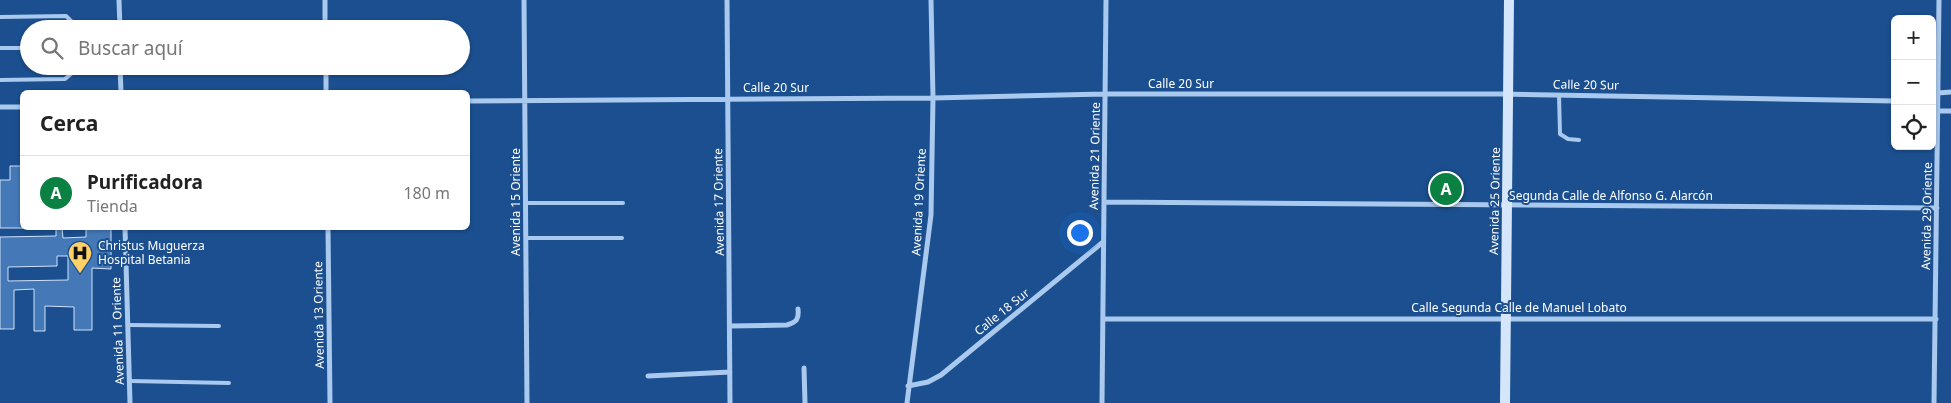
<!DOCTYPE html>
<html lang="es">
<meta charset="utf-8">
<style>
body{margin:0;font-family:"Noto Sans",sans-serif;background:#f2f2f2;color:#222}
.controls{position:absolute;right:15px;top:15px;display:grid;overflow:hidden;border-radius:8px;box-shadow:0 1px 4px #0004}
.controls button{width:45px;height:45px;display:grid;place-items:center;padding:0;border:0;border-bottom:1px solid #e0e0e0;background:#fff;color:#222;font:25px sans-serif}
.you{position:absolute;left:1079px;top:232px;width:18px;height:18px;margin:-12px;border:4px solid #fff;border-radius:50%;background:#1a73e8;box-shadow:0 0 0 8px #1a73e833}
.badge{display:grid;place-items:center;width:32px;height:32px;border-radius:50%;background:#0b8043;color:#fff;font-size:16px;font-weight:700}
.pin{position:absolute;translate:-50% -50%;border:2px solid #fff;box-shadow:0 1px 5px #0006}
.list{margin:0;padding:0;list-style:none}
h2{display:flex;justify-content:space-between;align-items:center;height:65px;margin:0;padding:0 20px;font-size:21px}
h2 small{font-size:16px;font-weight:400;color:#767676}
.list li{display:grid;grid-template-columns:32px 1fr auto;gap:15px;align-items:center;box-sizing:border-box;height:75px;padding:0 20px;border-top:1px solid #e0e0e0}
.list b{display:block;font-size:19px;white-space:nowrap}
.list p{margin:0;font-size:16px;white-space:nowrap;color:#767676}
.list em{font-size:16px;font-style:normal;color:#767676}
.icon{flex:none;width:28px;height:28px;fill:none;stroke:currentColor;stroke-width:2;stroke-linecap:round;stroke-linejoin:round}
.map{position:relative;flex:none;width:1951px;height:403px;overflow:hidden}
.search{position:absolute;background:#fff;box-shadow:0 1px 4px #0004;left:20px;top:20px;width:450px;height:55px;display:flex;align-items:center;gap:12px;box-sizing:border-box;padding:0 18px;border-radius:28px;color:#767676;font-size:19px}
.panel{position:absolute;background:#fff;box-shadow:0 1px 4px #0004;left:20px;top:90px;width:450px;height:140px;border-radius:8px}
.map>svg:first-child{display:block}
.building{fill:#4478b7;stroke:#cfe3fa;fill-rule:evenodd}
.lines{fill:none;stroke-linecap:round;stroke-linejoin:round}
.lane{stroke:#a9c9ee;stroke-width:4}
.street{stroke:#a9c9ee;stroke-width:5}
.secondary{stroke:#d6e6fa;stroke-width:10}
.labels{text-anchor:middle;stroke-width:4;stroke-linejoin:round;paint-order:stroke}
.street-label{font-size:12px;fill:#fff;stroke:#1b4f8f}
.poi-label{font-size:12px;fill:#fff;stroke:#1b4f8f;text-anchor:start}
</style>
<div class="map">
<svg width="1951" height="403" viewBox="0 0 1951 403">
<rect width="100%" height="100%" fill="#1b4f8f"/>
<path class="building" d="M10,166H22V228H42H0V180H10Z
M56,228H62L63,238L86,237V228H111V269L92,268V330H74V307L45,306V331H34V289L14,290V329H0V237L56,236ZM57,256H68V280L8,281V267L57,266Z"/>
<g class="lines">
<path class="lane" d="M0,17L66,16L72,22V29
M0,48H29
M0,80L65,79L72,73V66
M1559,95L1560,134L1568,139L1579,140
M526,203H623
M526,238H622
M128,325L219,326
M130,381L229,383"/>
<path class="street" d="M119,0L120,29
M325,0V29
M524,0L527,403
M727,0L730,403
M120,66L121,92
M326,66V92
M1932,96L1938,93L1951,92
M468,101L933,98L1105,94H1500L1895,101
M0,107H22
M1932,107L1938,111H1951
M1104,202L1937,208
M125,228L130,403
M328,228L330,403
M1103,319H1936
M730,326L787,325C797,322 799,319 798,309
M804,368L805,403
M648,376L730,372
M908,386L928,382L941,375L1103,242
M907,403L931,215L933,98L931,0
M1102,403L1106,0
M1934,403L1939,0"/>
<path class="secondary" d="M1505,403L1509,0"/>
</g>
<defs>
<g id="hospital-pin" transform="scale(1.25)"><path d="M0 17L-7.5 6A9.5 9.5 0 1 1 7.5 6Z" fill="#ffd166" stroke="#1b4f8f"/><path d="M-5-5h3v3.5h4V-5h3V5h-3V1.5h-4V5h-3Z" fill="#111"/></g>
</defs>
<g fill-rule="evenodd">
<use href="#hospital-pin" x="80" y="253"/>
</g>
<g class="labels">
<g class="street-label">
<text x="1181" y="88">Calle 20 Sur</text>
<text transform="translate(1586 85) rotate(1)" y="4">Calle 20 Sur</text>
<text x="776" y="92">Calle 20 Sur</text>
<text transform="translate(1095 156) rotate(-89)" y="4">Avenida 21 Oriente</text>
<text x="1611" y="200">Segunda Calle de Alfonso G. Alarcón</text>
<text transform="translate(1495 201) rotate(-89)" y="4">Avenida 25 Oriente</text>
<text transform="translate(516 202) rotate(-90)" y="4">Avenida 15 Oriente</text>
<text transform="translate(719 202) rotate(-91)" y="4">Avenida 17 Oriente</text>
<text transform="translate(919 202) rotate(-87)" y="4">Avenida 19 Oriente</text>
<text transform="translate(1927 216) rotate(-89)" y="4">Avenida 29 Oriente</text>
<text x="1519" y="312">Calle Segunda Calle de Manuel Lobato</text>
<text transform="translate(1002 312) rotate(-39)" y="4">Calle 18 Sur</text>
<text transform="translate(319 315) rotate(-91)" y="4">Avenida 13 Oriente</text>
<text transform="translate(118 331) rotate(-92)" y="4">Avenida 11 Oriente</text>
</g>
<g class="poi-label">
<text x="98" y="250">Christus Muguerza<tspan x="98" dy="14">Hospital Betania</tspan></text>
</g>
</g>
</svg>
<div class="controls">
<button>+</button>
<button>−</button>
<button><svg class="icon" aria-label="locate" viewBox="0 0 24 24"><circle cx="12" cy="12" r="6"/><path d="M12 2v4M12 18v4M2 12h4M18 12h4"/></svg></button>
</div>
<div class="you"></div>
<div class="pin badge" style="left:1446px;top:189px">A</div>
<div class="search"><svg class="icon" aria-label="search" viewBox="0 0 24 24"><circle cx="10" cy="10" r="6"/><path d="M15 15l6 6"/></svg>Buscar aquí</div>
<section class="panel">
<h2>Cerca<small></small></h2>
<ul class="list">
<li><span class="badge">A</span><div><b>Purificadora</b><p>Tienda</p></div><em>180 m</em></li>
</ul>
</section>
</div>
